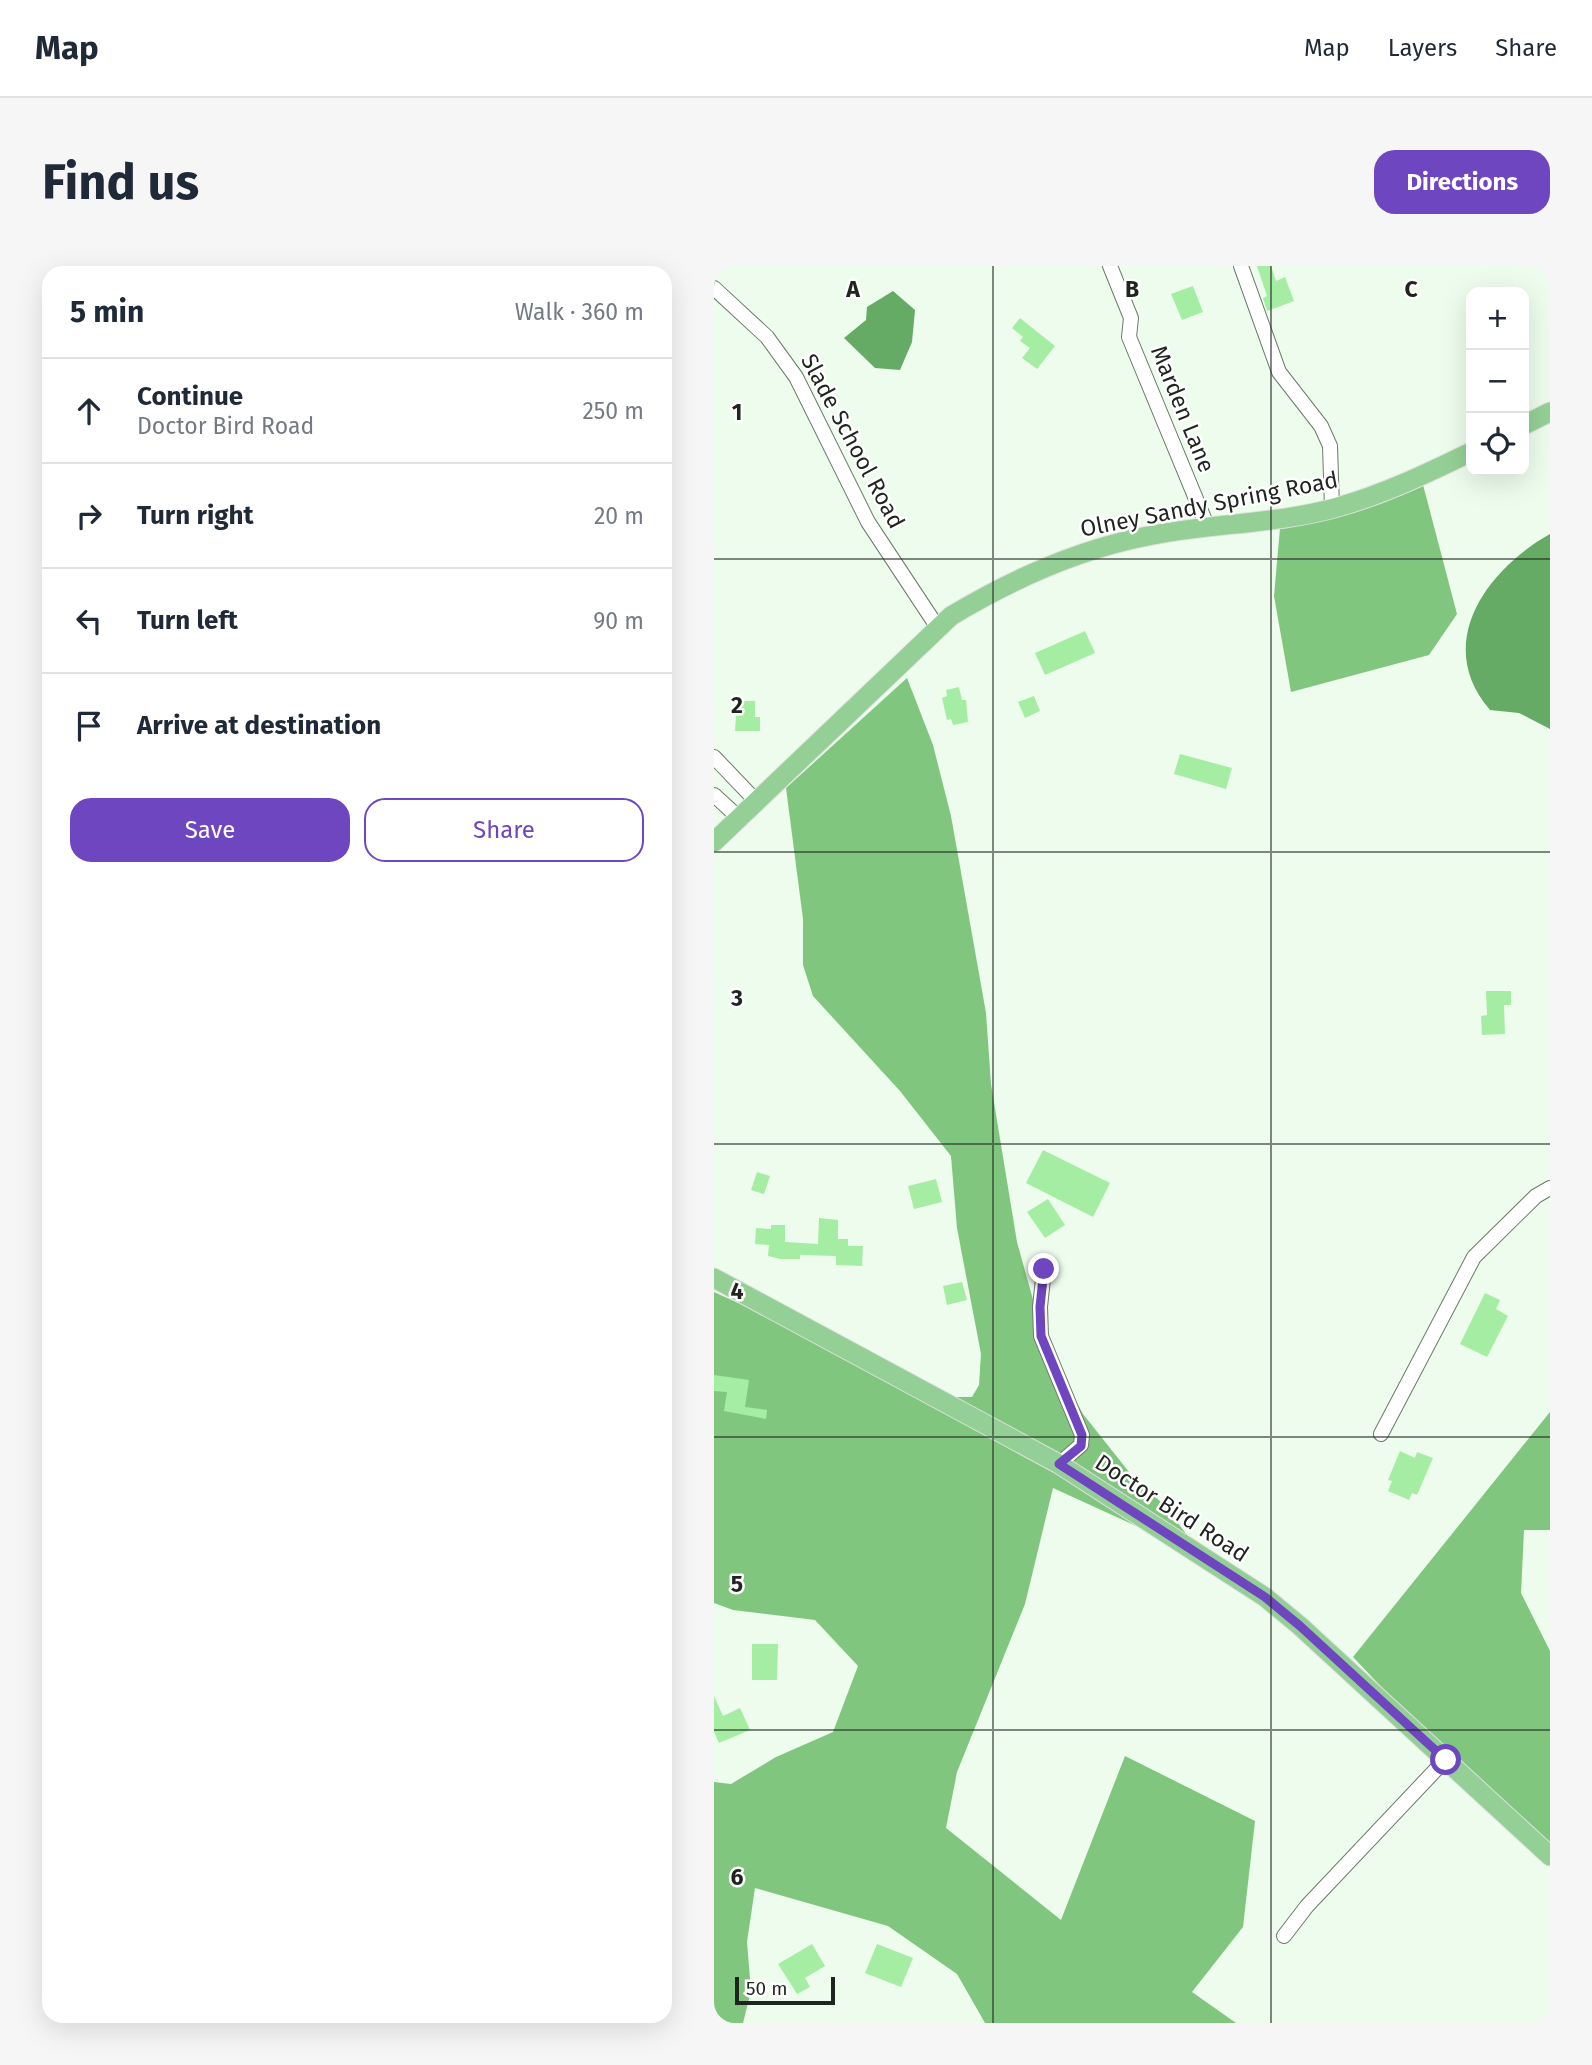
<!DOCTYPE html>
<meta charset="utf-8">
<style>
body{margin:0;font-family:"Fira Sans",sans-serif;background:#f6f6f7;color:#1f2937}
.controls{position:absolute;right:21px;top:21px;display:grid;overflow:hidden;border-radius:14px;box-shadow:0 7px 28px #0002}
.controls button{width:63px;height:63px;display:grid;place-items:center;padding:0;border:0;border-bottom:2px solid #e0e1e3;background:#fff;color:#1f2937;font:35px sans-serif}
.scale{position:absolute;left:21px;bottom:18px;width:100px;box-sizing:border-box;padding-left:7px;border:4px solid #1f241f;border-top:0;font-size:19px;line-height:24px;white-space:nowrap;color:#1f241f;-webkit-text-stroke:5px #fff;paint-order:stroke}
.stop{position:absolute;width:21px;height:21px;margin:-16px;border:5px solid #6e47c0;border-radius:50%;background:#fff}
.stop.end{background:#6e47c0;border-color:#fff;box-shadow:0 2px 7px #0008}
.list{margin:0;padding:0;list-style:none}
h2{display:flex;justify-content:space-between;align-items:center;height:91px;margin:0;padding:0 28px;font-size:30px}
h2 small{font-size:23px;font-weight:400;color:#747a83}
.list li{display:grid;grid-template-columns:46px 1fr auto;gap:21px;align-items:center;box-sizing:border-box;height:105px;padding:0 28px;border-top:2px solid #e0e1e3}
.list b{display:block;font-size:26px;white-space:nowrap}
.list p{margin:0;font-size:23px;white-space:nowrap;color:#747a83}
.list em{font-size:23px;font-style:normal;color:#747a83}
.actions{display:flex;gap:14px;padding:21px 28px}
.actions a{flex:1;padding:16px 0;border:2px solid #6e47c0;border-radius:21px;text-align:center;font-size:24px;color:#6e47c0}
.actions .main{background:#6e47c0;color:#fff}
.icon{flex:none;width:38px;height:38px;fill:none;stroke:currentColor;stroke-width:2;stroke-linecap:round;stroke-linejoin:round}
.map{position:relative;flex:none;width:836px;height:1757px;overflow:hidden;border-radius:21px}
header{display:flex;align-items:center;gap:42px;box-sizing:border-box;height:98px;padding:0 35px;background:#fff;border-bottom:2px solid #e0e1e3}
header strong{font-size:33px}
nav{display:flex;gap:38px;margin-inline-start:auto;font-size:24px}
.intro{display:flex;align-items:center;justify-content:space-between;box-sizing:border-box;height:168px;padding:0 42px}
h1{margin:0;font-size:49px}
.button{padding:18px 32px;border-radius:21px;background:#6e47c0;color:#fff;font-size:24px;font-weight:700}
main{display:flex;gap:42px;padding:0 42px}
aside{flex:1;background:#fff;border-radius:21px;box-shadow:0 7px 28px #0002}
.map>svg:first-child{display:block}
.forest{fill:#80c67f}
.water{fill:#65ab65}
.building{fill:#a6eda4}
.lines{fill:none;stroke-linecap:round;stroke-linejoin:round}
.minor-casing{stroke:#6d796c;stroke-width:16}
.major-casing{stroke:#e0e0e0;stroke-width:21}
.minor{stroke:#fff;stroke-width:14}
.major{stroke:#94d095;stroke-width:19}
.route{stroke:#6e47c0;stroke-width:9}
.grid{fill:none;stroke:#1f241f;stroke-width:2;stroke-opacity:0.55}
.labels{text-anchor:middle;stroke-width:5;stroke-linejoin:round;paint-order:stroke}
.street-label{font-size:23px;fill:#1f241f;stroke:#fff}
.grid-label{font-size:23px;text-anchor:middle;font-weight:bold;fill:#1f241f;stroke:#fff;stroke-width:5;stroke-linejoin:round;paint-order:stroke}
</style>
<header>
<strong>Map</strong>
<nav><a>Map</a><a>Layers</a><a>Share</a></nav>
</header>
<div class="intro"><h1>Find us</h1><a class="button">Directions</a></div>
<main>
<aside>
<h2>5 min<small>Walk · 360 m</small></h2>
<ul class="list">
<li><svg class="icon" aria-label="ahead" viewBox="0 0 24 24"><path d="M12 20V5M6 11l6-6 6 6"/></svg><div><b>Continue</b><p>Doctor Bird Road</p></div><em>250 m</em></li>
<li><svg class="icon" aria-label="right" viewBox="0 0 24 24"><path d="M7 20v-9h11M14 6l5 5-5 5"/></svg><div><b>Turn right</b></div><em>20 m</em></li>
<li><svg class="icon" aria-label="left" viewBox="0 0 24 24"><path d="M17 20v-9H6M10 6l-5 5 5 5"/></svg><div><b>Turn left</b></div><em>90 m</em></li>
<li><svg class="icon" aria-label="arrive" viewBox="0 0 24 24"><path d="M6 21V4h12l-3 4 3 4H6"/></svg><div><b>Arrive at destination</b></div></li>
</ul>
<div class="actions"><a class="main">Save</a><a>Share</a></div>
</aside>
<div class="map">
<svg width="836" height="1757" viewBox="0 0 836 1757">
<rect width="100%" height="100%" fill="#edfced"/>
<path class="forest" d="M707,211L743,348L715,389L577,426L560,330L567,251Z
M193,412L219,479L237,550L272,747L277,818L303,976L333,1084L369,1148L415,1206L450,1239L490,1291L339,1222L311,1338L243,1506L232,1562L347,1654L411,1490L541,1555L529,1661L478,1726L522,1757H271L243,1708L174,1660L41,1622L33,1676L37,1725L29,1757H0V1516L17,1518L62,1491L119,1466L144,1400L101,1354L19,1344L0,1337V1026L175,1106L219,1131H258L265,1119L267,1088L243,962L237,890L186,825L99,730L89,699V653L72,522Z
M836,1146V1264H810L807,1327L836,1385V1586L779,1539L639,1391Z"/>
<path class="water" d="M179,25L201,44L198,76L186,104L161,102L130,72L152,54L153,41Z
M836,268V463L805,447L776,444C719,378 772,304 836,268Z"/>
<path class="building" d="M543,0H557L562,15L571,11L580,35L553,45L549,32L553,30Z
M479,20L489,46L468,54L457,28Z
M306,52L341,80L323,103L308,92L316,82L306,75L309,71L298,62Z
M371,365L381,387L331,409L321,387Z
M245,421L248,434H252L254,456L239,459L237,453L233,454L228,432L233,430L232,424Z
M320,430L326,445L311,452L304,436Z
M23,435H41V451H46V465H21Z
M466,488L518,502L512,523L460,508Z
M772,725H797V739H790L791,768L768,769L767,750L773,749Z
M329,884L396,917L379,951L312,917Z
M43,906L56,910L50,928L37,924Z
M222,913L228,936L200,943L194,920Z
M334,933L351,959L331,972L313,946Z
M105,952L124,954V973H134V980H149L148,1000L122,999V990L86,989V993H66L54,990L55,979L41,978L42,962L57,963V959H71V976L104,978Z
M248,1016L253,1034L233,1039L229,1020Z
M771,1027L786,1034L782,1043L794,1050L773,1091L746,1078Z
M0,1109L35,1114L31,1141L53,1144L52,1153L10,1145L13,1126L0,1125Z
M686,1185L701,1192L703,1186L719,1192L703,1229L698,1227L695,1234L674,1225L678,1215L674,1214Z
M38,1378H64L63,1414H38Z
M0,1430L9,1450L26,1442L36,1464L5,1477L0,1466Z
M98,1678L111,1700L91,1712L96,1721L83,1728L64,1698Z
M163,1678L199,1692L187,1721L151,1707Z"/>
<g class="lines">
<g class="minor-casing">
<path id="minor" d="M396,0L417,52L415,71L494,262
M527,0L565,106L607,160L616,180L618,242
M0,22L53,71L82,111L154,256L224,362
M0,491L42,535
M0,529L25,552
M330,1003L326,1041L327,1070L368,1169L367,1179L345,1198
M667,1168L760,991L822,930L836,922
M570,1670L593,1640L731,1494"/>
</g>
<g class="major-casing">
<path id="major" d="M810,159L836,146
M0,576L237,350C297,314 360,285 429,271C493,257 561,259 624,241C670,228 714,207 757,186
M0,1012L345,1198L551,1331L586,1360L836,1590"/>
</g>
<use href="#minor" class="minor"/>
<use href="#major" class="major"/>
</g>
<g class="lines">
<path class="route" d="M330,1003L326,1041L327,1070L368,1169L367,1180L345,1198L551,1331L586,1360L732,1494"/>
</g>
<path class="grid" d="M279,0V1757M557,0V1757M0,293H836M0,586H836M0,878H836M0,1171H836M0,1464H836"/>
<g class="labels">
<g class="street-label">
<text transform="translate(469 143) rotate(68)" y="8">Marden Lane</text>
<text transform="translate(139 175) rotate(62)" y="8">Slade School Road</text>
<text transform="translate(495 238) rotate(-11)" y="8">Olney Sandy Spring Road</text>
<text transform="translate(458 1242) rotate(33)" y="8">Doctor Bird Road</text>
</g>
</g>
<g class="grid-label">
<text x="139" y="31">A</text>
<text x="418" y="31">B</text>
<text x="697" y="31">C</text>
<text x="23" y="154">1</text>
<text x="23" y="447">2</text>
<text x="23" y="740">3</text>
<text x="23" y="1033">4</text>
<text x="23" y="1326">5</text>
<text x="23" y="1619">6</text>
</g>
</svg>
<div class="controls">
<button>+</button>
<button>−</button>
<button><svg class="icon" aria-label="locate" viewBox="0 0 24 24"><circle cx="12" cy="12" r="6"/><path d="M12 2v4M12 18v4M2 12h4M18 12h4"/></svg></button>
</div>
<div class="scale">50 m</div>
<div class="stop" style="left:732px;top:1494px"></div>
<div class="stop end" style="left:330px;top:1003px"></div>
</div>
</main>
